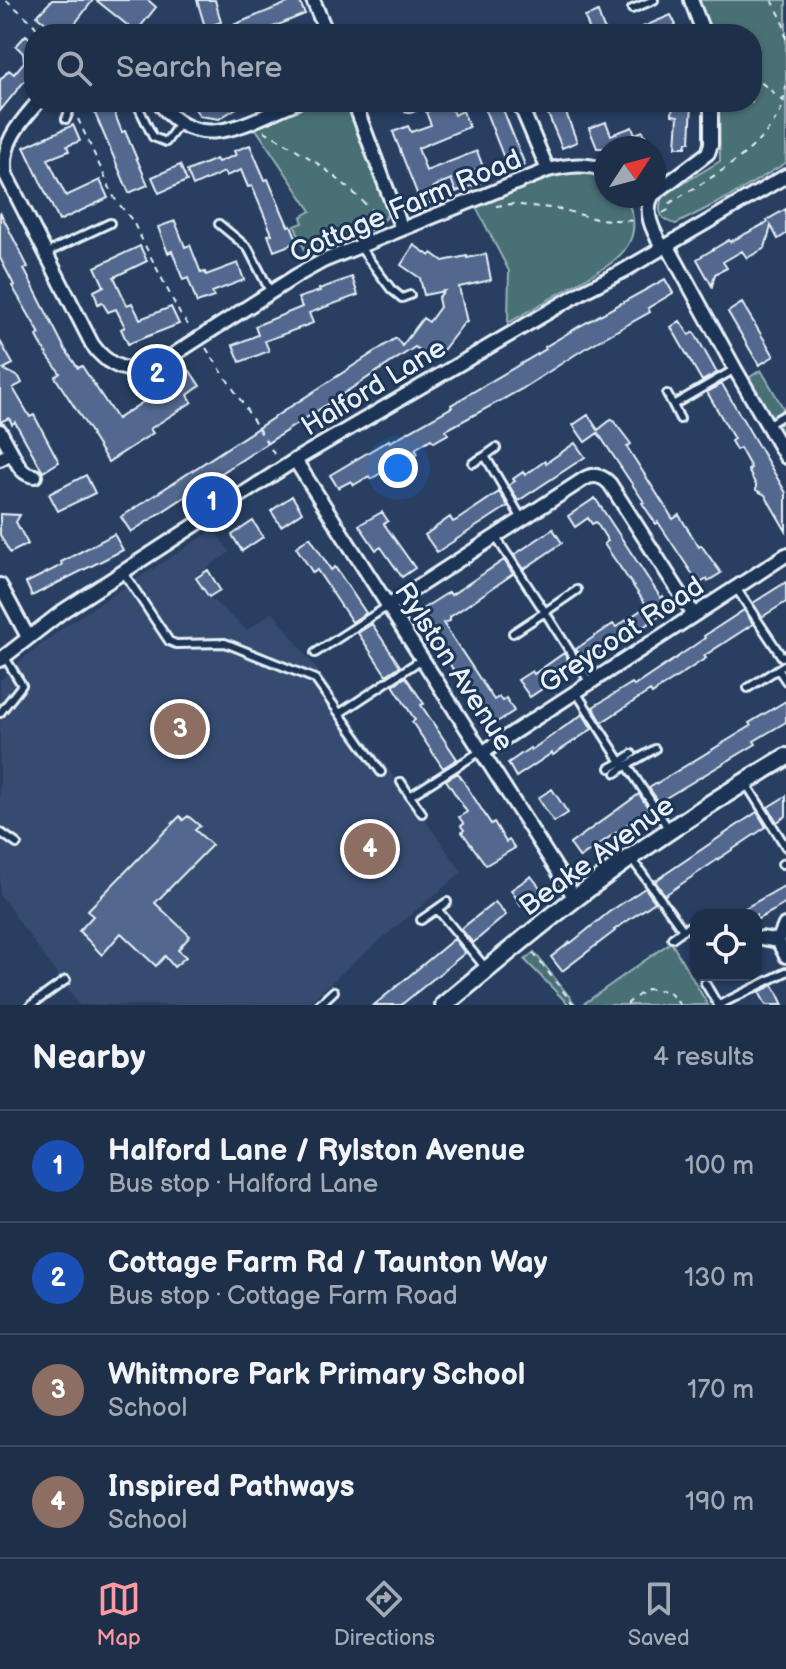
<!DOCTYPE html>
<meta charset="utf-8">
<style>
body{margin:0;font-family:"Balsamiq Sans",sans-serif;background:#263751;color:#f1f3f6}
.controls{position:absolute;right:24px;bottom:24px;display:grid;overflow:hidden;border-radius:16px;box-shadow:0 2px 6px #0004}
.controls button{width:72px;height:72px;display:grid;place-items:center;padding:0;border:0;border-bottom:2px solid #3c4a62;background:#1e2f4a;color:#f1f3f6;font:40px sans-serif}
.compass{position:absolute;left:594px;top:136px;width:72px;height:72px;border-radius:50%;background:#1e2f4a;box-shadow:0 2px 6px #0004;rotate:54deg}
.you{position:absolute;left:398px;top:468px;width:28px;height:28px;margin:-20px;border:6px solid #fff;border-radius:50%;background:#1a73e8;box-shadow:0 0 0 12px #1a73e833}
.badge{display:grid;place-items:center;width:52px;height:52px;border-radius:50%;background:#ff9aa2;color:#fff;font-size:26px;font-weight:700}
.pin{position:absolute;translate:-50% -50%;border:4px solid #fff;box-shadow:0 2px 8px #0006}
.list{margin:0;padding:0;list-style:none}
h2{display:flex;justify-content:space-between;align-items:center;height:104px;margin:0;padding:0 32px;font-size:34px}
h2 small{font-size:26px;font-weight:400;color:#a1a9b5}
.list li{display:grid;grid-template-columns:52px 1fr auto;gap:24px;align-items:center;box-sizing:border-box;height:112px;padding:0 32px;border-top:2px solid #3c4a62}
.list b{display:block;font-size:30px;white-space:nowrap}
.list p{margin:0;font-size:26px;white-space:nowrap;color:#a1a9b5}
.list em{font-size:26px;font-style:normal;color:#a1a9b5}
.icon{flex:none;width:44px;height:44px;fill:none;stroke:currentColor;stroke-width:2;stroke-linecap:round;stroke-linejoin:round}
.map{position:relative;flex:none;width:786px;height:1005px;overflow:hidden}
.search{position:absolute;background:#1e2f4a;box-shadow:0 2px 6px #0004;left:24px;right:24px;top:24px;height:88px;display:flex;align-items:center;gap:20px;box-sizing:border-box;padding:0 28px;border-radius:32px;color:#a1a9b5;font-size:30px}
.sheet{height:552px;background:#1e2f4a}
nav{display:flex;justify-content:space-around;align-items:center;box-sizing:border-box;height:112px;border-top:2px solid #3c4a62;background:#1e2f4a;font-size:22px;color:#a1a9b5}
nav a{display:grid;justify-items:center;gap:4px}
nav .on{color:#ff9aa2}
.map>svg:first-child{display:block}
.built{fill:#354b6f}
.green{fill:#487074;stroke:#98b0b6;stroke-width:2}
.building{fill:#52678e;stroke:#e8f1f8;stroke-width:2}
.lines{fill:none;stroke-linecap:round;stroke-linejoin:round}
.service-casing{stroke:#e8f1f8;stroke-width:12}
.minor-casing{stroke:#e8f1f8;stroke-width:18}
.tertiary-casing{stroke:#e8f1f8;stroke-width:22}
.path{stroke:#e8f1f8;stroke-width:2;stroke-dasharray:6 6;stroke-linecap:butt}
.service{stroke:#1d3557;stroke-width:6}
.minor{stroke:#1d3557;stroke-width:12}
.tertiary{stroke:#1d3557;stroke-width:16}
.labels{text-anchor:middle;stroke-width:6;stroke-linejoin:round;paint-order:stroke}
.street-label{font-size:28px;fill:#e8f1f8;stroke:#1d3557}
</style>
<div class="map">
<svg width="786" height="1005" viewBox="0 0 786 1005">
<rect width="100%" height="100%" fill="#283f62"/>
<filter id="ink" filterUnits="userSpaceOnUse"><feTurbulence type="fractalNoise" baseFrequency=".0125" numOctaves="2"/><feDisplacementMap in="SourceGraphic" scale="16" xChannelSelector="R" yChannelSelector="G"/><feConvolveMatrix kernelMatrix="1 2 1 2 8 2 1 2 1" color-interpolation-filters="sRGB"/></filter>
<g filter="url(#ink)">
<path class="built" d="M214,529L230,552L195,576L209,597L247,630L273,612L325,680L462,872L353,963L306,1005H79L0,895V680L20,661L65,626Z"/>
<path class="green" d="M697,0H786V163L729,197L676,224C659,221 657,209 663,196L720,161L719,102H752V34H711Z
M314,102H344L349,109L388,207C389,215 385,220 379,226L310,258H308L295,226L303,223L301,217L311,211L254,126Z
M587,172L606,179V196H628L631,199L628,203C641,230 630,250 607,266L508,323L509,271L476,207L557,175Z
M761,370L786,413V445L747,379Z
M671,942L708,1005H582Z
M534,952L576,1005H569L525,960Z"/>
<path class="building" d="M52,0H93L67,34H47L51,27L37,16Z
M96,0H148L156,7L136,32Z
M197,0H215L221,22L205,27Z
M295,0H299L305,14L256,34H211Z
M598,12L603,26L607,34H591L585,17Z
M671,15L676,25L664,31L657,34H626Z
M26,35L34,42V84H27L26,79L0,111V80L9,70L14,74L24,62L23,53L16,46Z
M90,102H110L122,132L125,131L148,185L129,193Z
M190,102H246L219,119L200,116Z
M449,102L454,115L463,111L469,127L418,148L426,171L477,151L483,167L474,170L480,183L456,192L451,179L433,187L438,200L422,206L393,132L408,126L411,132L431,125L426,112Z
M482,102H500L525,165L509,171Z
M543,102H562L577,142L562,148Z
M673,102H692L690,142H687L686,147H676L678,116L672,115Z
M606,122L611,135L632,127L635,134L643,131L650,148H597L589,128Z
M73,125L80,141L67,146L69,151L48,159L57,178L66,196L100,180L108,198L59,221L24,147Z
M250,145L265,180L268,179L288,226L291,225L298,242L274,251L268,235L272,234L252,186L248,187L241,170L226,176L224,172L193,186L187,171L216,159L218,162L236,155L234,151Z
M180,165L187,181L159,193L152,177Z
M786,209V234L778,239L771,226L765,248L747,258L742,251L723,262L727,268L715,274L712,286L697,259L729,240L730,242L768,222L767,220Z
M0,212L28,267L24,269L65,349L78,368L82,366L117,419L190,371L200,386L188,395L192,402L150,429L153,433L108,462L91,435L92,434L55,377L60,373L47,355L37,336L40,334L12,286L14,285L0,258Z
M175,221L185,247L190,245L201,273L205,272L206,275L238,263L244,280L212,292L214,297L197,303L188,278L183,280L172,251L168,253L158,227Z
M414,245L430,256L432,253L443,261L467,256V258L486,254L491,280L459,287L467,322L464,323L437,358L429,353L427,356L415,347L131,532L121,517L396,338L402,346L423,318L429,322L440,307L438,298L444,291L424,295L420,278L401,265Z
M140,246L147,261L114,277L127,305L132,303L140,319L171,307L179,324L128,344L121,329L125,327L116,309L108,312L102,302L98,304L94,291L104,286L95,267Z
M352,277L358,295L309,313L313,323L265,341L269,351L240,362L233,345L258,335L255,326L302,307L298,298L320,291L319,289Z
M665,279L673,293L648,308L650,312L584,349L522,389L446,430L448,434L434,442L431,439L415,449L418,454L408,460L410,464L398,471L394,465L371,479L369,476L354,485L351,481L338,488L330,475L389,440L390,442L452,407L451,405L546,349L545,347L578,327Z
M742,303L774,356L759,365L728,312Z
M680,321L689,335L694,332L717,373L702,381L671,327Z
M0,341L13,364L3,369L19,377L22,383L13,388L30,417L34,415L59,462L43,472L15,422L12,424L9,418L0,422Z
M722,384L786,493V531L765,495L756,490V485L748,470L751,468L740,448L736,450L731,441L734,439L707,392Z
M588,415L598,430L612,419L631,444L627,447L673,519L679,515L699,547L701,545L721,573L708,581L707,579L699,584L658,522L656,524L642,503L644,502L598,433L585,442L573,425Z
M575,443L585,457L518,501L509,485L515,481L513,479L523,472L525,475L545,461L546,463Z
M86,475L95,493L58,511L49,494Z
M499,492L508,506L437,552L425,535L450,517L453,522L457,520Z
M292,496L302,512L281,526L271,511Z
M595,498L661,598L663,596L671,609L585,664L576,649L613,624L616,627L647,606L604,544L608,541L596,522L592,524L588,518L575,527L568,516Z
M382,512L388,521L384,524L415,568L402,577L381,547L376,550L359,525Z
M0,514L20,515L16,522L28,544L10,553L0,535Z
M253,521L263,537L242,551L232,535Z
M553,529L562,543L524,569L514,555Z
M114,534L123,550L32,596L26,583L62,565L61,562Z
M310,537L331,570L335,567L366,613L352,622L317,570L313,573L296,547Z
M504,560L513,574L450,617V621L443,623L492,697L494,700L499,697L502,701L506,698L514,711L494,724L491,720L488,722L416,613L449,592L451,595Z
M208,570L220,590L209,597L196,578Z
M786,582V602L762,617L753,603Z
M744,610L753,624L704,656L706,658L662,687L652,694L650,691L602,722L593,707L632,683L634,686L676,658L705,638L704,636Z
M372,624L400,666L386,675L358,633Z
M564,653L573,668L530,697L518,680L532,671L534,674Z
M406,677L424,704L421,705L457,759L443,768L412,722L415,720L393,685Z
M786,701V722L754,741L756,744L659,802L649,788L751,726L749,723Z
M583,714L592,729L553,755L552,753L516,777L508,763L530,748L531,750Z
M458,773L491,824L494,822L506,842L509,840L515,848L486,865L462,832L464,830L461,826L464,824L459,817L467,812L446,780Z
M552,789L568,813L554,822L538,798Z
M639,794L649,809L580,858L570,844Z
M786,796V816L777,822L768,807Z
M757,812L766,827L665,895L655,881Z
M180,816L183,820L188,816L200,826L195,830L212,845L155,903L190,936L178,950L186,957L174,967L165,956L156,966L121,933L102,955L79,931L93,916L87,911Z
M374,826L394,853L366,875L345,848Z
M531,876L542,890L521,905L511,890Z
M786,885V903L773,911L756,920V915H733Z
M645,888L655,902L614,930L615,931L562,971L551,957L570,942L571,943L609,912Z
M495,902L506,915L473,943L461,929Z
M454,939L465,953L401,1005H374Z
M773,985L777,992L783,1005H766L759,992Z"/>
<g class="lines">
<g class="service-casing">
<path id="service" d="M632,9L654,0
M136,102L153,137L166,142L179,124
M66,119L70,109L67,102
M219,224L248,248L271,293
M359,246L391,289L402,298L410,295
M46,253L110,223
M667,394L673,405
M680,419L673,405L735,369
M767,425L786,414
M496,448L485,456L522,519
M473,463L485,456
M495,536L545,612L513,633
M123,572L169,641L176,644L225,643L315,679L381,772
M736,588L782,657L786,655
M577,590L545,612L590,683
M315,653L388,606
M786,664L778,669L786,681
M748,688L778,669
M576,692L621,762L632,754
M0,713L22,685L4,656
M340,713L422,659
M655,749L627,765L668,828
M610,768L621,762
M616,773L627,765
M401,782L410,796
M745,782L786,847
M422,813L410,796L481,751
M0,832L17,844
M631,858L683,930L691,925
M782,864L786,862
M437,909L447,902
M421,920L437,909L485,967
M672,938L683,930
M705,983L718,1005
M31,1005L66,980
M319,1005L334,991
M719,1005L786,972"/>
</g>
<g class="minor-casing">
<path id="minor" d="M313,0L327,34
M691,0L704,34
M38,102C19,124 0,144 6,175L92,344C107,366 130,376 156,366L296,276L323,261L548,170C569,165 585,163 606,170
M159,102C198,157 247,122 297,102
M354,102L402,229
M519,102L548,170
M409,105L416,102
M654,194L708,153L711,144V102
M652,196C643,213 654,232 662,247
M667,245L735,369L786,457
M0,431L12,453
M0,459L12,453C18,464 21,475 35,476
M295,460L575,898
M0,585L28,637
M388,606L584,479C594,473 603,476 610,484L694,615
M0,660L63,611L295,460L584,291L623,271L786,176
M482,753L786,555
M762,938L778,941L785,925
M778,941L786,956"/>
</g>
<g class="tertiary-casing">
<path id="tertiary" d="M444,1005C488,969 532,931 577,897C643,846 714,800 786,757"/>
</g>
<path class="path" d="M6,0L31,21L41,34
M772,0L783,21L786,39
M752,75L786,103
M78,119L115,199L132,220L181,316L190,327
M264,131C305,152 353,186 381,222
M496,206L511,204L560,209L596,219L635,221
M663,213L668,210L670,203C708,179 754,156 778,116C783,108 784,96 786,86
M206,348L238,396L276,457
M533,953L574,1005
M628,1005V1003L647,989L668,991L680,1005"/>
<use href="#service" class="service"/>
<use href="#minor" class="minor"/>
<use href="#tertiary" class="tertiary"/>
</g>
</g>
<g class="labels">
<g class="street-label">
<text transform="translate(405 205) rotate(-23)" y="10">Cottage Farm Road</text>
<text transform="translate(373 386) rotate(-31)" y="10">Halford Lane</text>
<text transform="translate(621 634) rotate(-33)" y="10">Greycoat Road</text>
<text transform="translate(455 666) rotate(57)" y="10">Rylston Avenue</text>
<text transform="translate(596 855) rotate(-36)" y="10">Beake Avenue</text>
</g>
</g>
</svg>
<div class="controls">
<button><svg class="icon" aria-label="locate" viewBox="0 0 24 24"><circle cx="12" cy="12" r="6"/><path d="M12 2v4M12 18v4M2 12h4M18 12h4"/></svg></button>
</div>
<svg class="compass" viewBox="-18 -18 36 36"><path d="M0-13l5 13h-10z" fill="#e53935"/><path d="M0 13l5-13h-10z" fill="#a1a9b5"/></svg>
<div class="you"></div>
<div class="pin badge" style="left:212px;top:502px;background:#1a4fb4">1</div>
<div class="pin badge" style="left:157px;top:374px;background:#1a4fb4">2</div>
<div class="pin badge" style="left:180px;top:729px;background:#8d6e63">3</div>
<div class="pin badge" style="left:370px;top:849px;background:#8d6e63">4</div>
<div class="search"><svg class="icon" aria-label="search" viewBox="0 0 24 24"><circle cx="10" cy="10" r="6"/><path d="M15 15l6 6"/></svg>Search here</div>
</div>
<section class="sheet">
<h2>Nearby<small>4 results</small></h2>
<ul class="list">
<li><span class="badge" style="background:#1a4fb4">1</span><div><b>Halford Lane / Rylston Avenue</b><p>Bus stop · Halford Lane</p></div><em>100 m</em></li>
<li><span class="badge" style="background:#1a4fb4">2</span><div><b>Cottage Farm Rd / Taunton Way</b><p>Bus stop · Cottage Farm Road</p></div><em>130 m</em></li>
<li><span class="badge" style="background:#8d6e63">3</span><div><b>Whitmore Park Primary School</b><p>School</p></div><em>170 m</em></li>
<li><span class="badge" style="background:#8d6e63">4</span><div><b>Inspired Pathways</b><p>School</p></div><em>190 m</em></li>
</ul>
</section>
<nav>
<a class="on"><svg class="icon" aria-label="map" viewBox="0 0 24 24"><path d="M3 6l6-2 6 2 6-2v14l-6 2-6-2-6 2zM9 4v14M15 6v14"/></svg>Map</a>
<a><svg class="icon" aria-label="directions" viewBox="0 0 24 24"><path d="M12 3l9 9-9 9-9-9zM9 14v-3h6M13 9l2 2-2 2"/></svg>Directions</a>
<a><svg class="icon" aria-label="saved" viewBox="0 0 24 24"><path d="M7 4h10v16l-5-4-5 4z"/></svg>Saved</a>
</nav>
